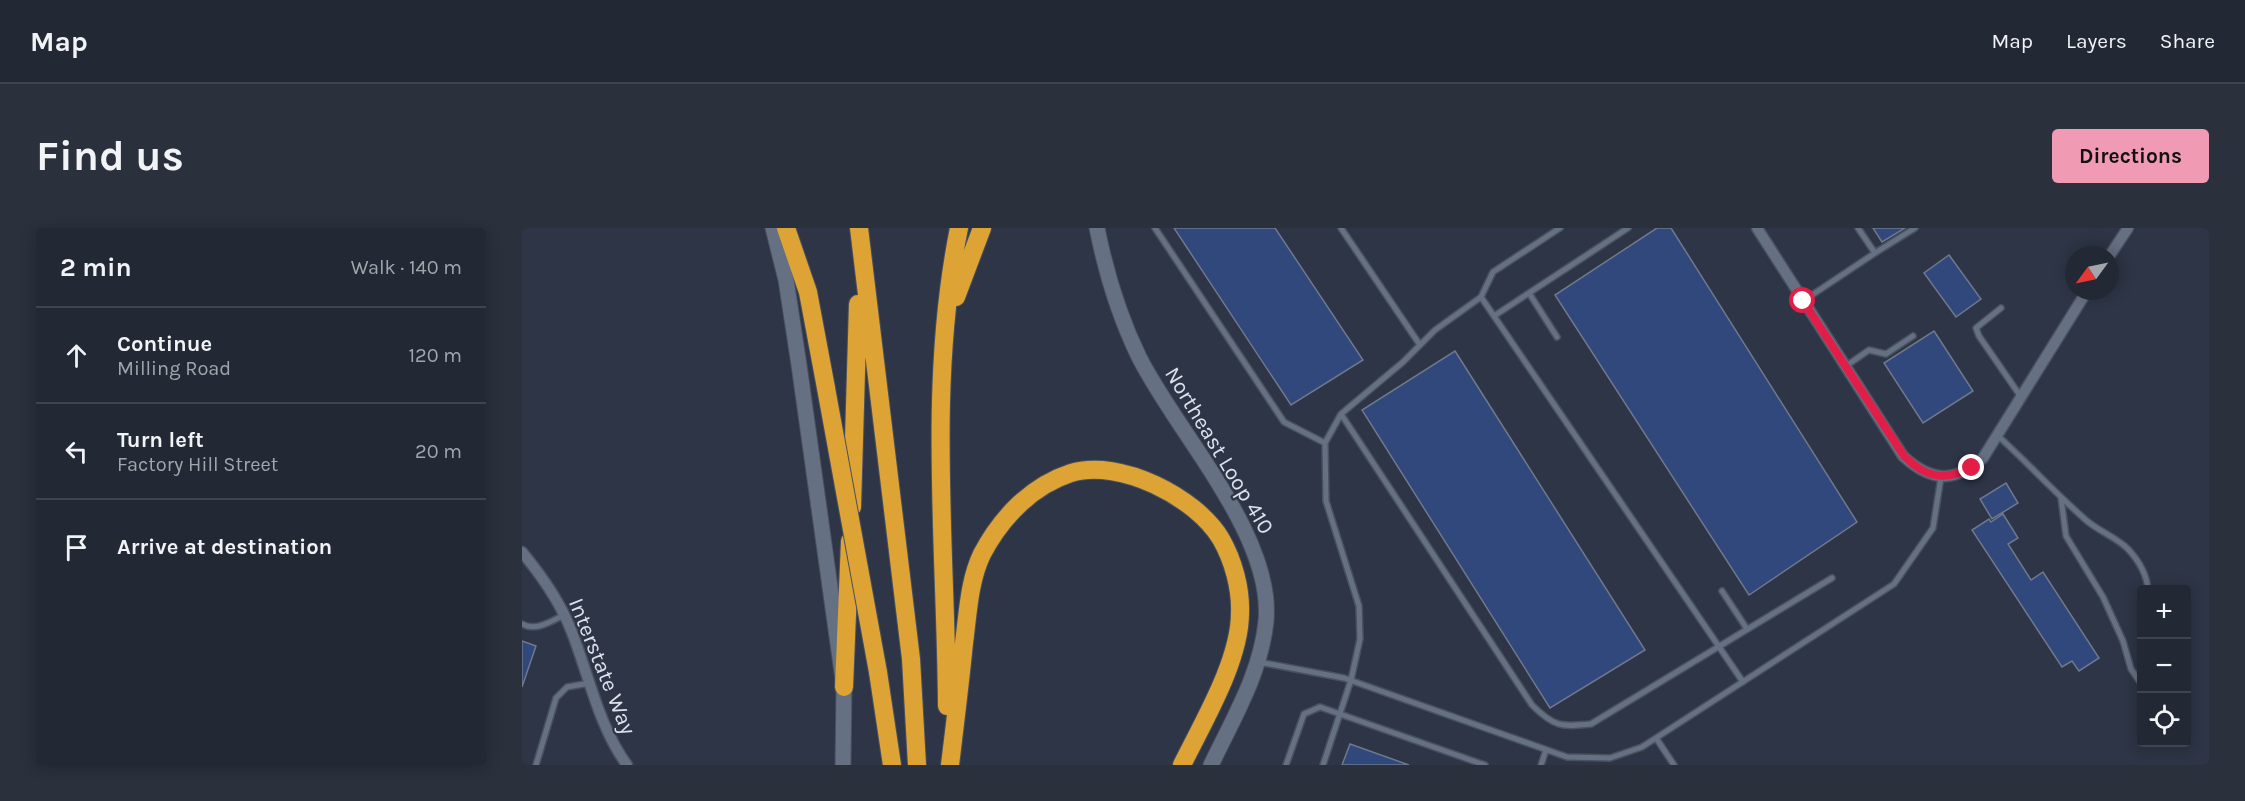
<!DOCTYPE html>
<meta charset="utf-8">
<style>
body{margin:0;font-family:Karla,sans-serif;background:#2a303c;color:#f1f3f6}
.controls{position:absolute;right:18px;bottom:18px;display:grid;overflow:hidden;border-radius:6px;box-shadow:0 3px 15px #0003}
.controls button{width:54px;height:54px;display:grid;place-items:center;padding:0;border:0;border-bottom:2px solid #3f444f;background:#222834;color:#f1f3f6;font:30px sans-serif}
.compass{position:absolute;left:1543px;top:18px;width:54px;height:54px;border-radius:50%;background:#222834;box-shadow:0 3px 15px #0003;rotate:237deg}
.stop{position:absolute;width:18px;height:18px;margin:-14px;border:4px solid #e11d48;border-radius:50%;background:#fff}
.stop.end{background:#e11d48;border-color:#fff;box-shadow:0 2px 6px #0008}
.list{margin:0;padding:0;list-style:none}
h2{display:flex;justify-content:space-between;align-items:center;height:78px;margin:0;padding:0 24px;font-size:26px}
h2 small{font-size:20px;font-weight:400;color:#a2a6ac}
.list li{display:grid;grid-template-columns:39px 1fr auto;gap:18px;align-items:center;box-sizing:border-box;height:96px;padding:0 24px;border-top:2px solid #3f444f}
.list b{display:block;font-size:22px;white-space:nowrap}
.list p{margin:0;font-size:20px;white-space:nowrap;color:#a2a6ac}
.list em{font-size:20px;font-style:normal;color:#a2a6ac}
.icon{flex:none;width:33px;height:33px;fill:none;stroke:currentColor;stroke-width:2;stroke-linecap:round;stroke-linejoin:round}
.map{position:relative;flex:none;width:1687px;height:537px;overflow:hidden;border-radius:6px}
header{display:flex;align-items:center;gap:36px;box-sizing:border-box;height:84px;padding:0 30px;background:#222834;border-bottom:2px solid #3f444f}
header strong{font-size:28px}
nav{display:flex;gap:33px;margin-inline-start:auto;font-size:21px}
.intro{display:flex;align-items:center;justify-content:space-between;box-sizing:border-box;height:144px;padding:0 36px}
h1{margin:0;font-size:42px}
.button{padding:15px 27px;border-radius:6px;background:#f19ab3;color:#111;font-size:21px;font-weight:700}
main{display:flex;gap:36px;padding:0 36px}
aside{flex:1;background:#222834;border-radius:6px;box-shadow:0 3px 15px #0003}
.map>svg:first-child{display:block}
.building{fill:#30487c;stroke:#6f788c;stroke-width:1.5}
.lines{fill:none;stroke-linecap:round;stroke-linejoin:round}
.lane-casing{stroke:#49505e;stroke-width:8}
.street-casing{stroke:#49505e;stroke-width:13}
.secondary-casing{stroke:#49505e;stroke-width:17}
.highway-casing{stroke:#49505e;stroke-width:20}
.lane{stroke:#667083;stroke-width:5}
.street{stroke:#667083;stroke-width:10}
.secondary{stroke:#667083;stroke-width:15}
.highway{stroke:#dea335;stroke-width:18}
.highway-bridge-casing{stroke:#49505e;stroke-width:20;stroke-linecap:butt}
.highway-bridge{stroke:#dea335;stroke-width:18}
.route{stroke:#e11d48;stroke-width:8}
.labels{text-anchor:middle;stroke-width:4.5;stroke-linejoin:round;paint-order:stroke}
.street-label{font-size:22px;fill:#dce2ed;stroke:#2d3546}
</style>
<header>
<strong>Map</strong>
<nav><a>Map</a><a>Layers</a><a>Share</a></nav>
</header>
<div class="intro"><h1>Find us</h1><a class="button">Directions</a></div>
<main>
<aside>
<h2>2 min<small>Walk · 140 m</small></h2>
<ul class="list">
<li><svg class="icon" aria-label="ahead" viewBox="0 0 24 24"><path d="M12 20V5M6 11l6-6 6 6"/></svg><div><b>Continue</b><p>Milling Road</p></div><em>120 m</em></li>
<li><svg class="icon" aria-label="left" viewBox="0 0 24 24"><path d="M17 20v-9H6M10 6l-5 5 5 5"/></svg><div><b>Turn left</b><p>Factory Hill Street</p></div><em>20 m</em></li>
<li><svg class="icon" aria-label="arrive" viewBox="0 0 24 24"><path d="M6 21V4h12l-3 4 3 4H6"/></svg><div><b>Arrive at destination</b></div></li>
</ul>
</aside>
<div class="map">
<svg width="1687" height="537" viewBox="0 0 1687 537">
<rect width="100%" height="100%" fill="#2d3546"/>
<path class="building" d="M652,0H753L841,132L769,177Z
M1135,0H1149L1335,294L1227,367L1033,67Z
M1351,0H1383L1360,14Z
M1427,27L1459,71L1434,89L1402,45Z
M1412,103L1451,163L1401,195L1362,135Z
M933,123L1123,422L1028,480L840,182Z
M1484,255L1496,275L1470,291L1458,271Z
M1481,286L1496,310L1486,316L1509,352L1521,344L1577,430L1557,443L1550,433L1540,439L1450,302L1467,291L1469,294Z
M0,413L14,418L0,459Z
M828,516L887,537H820Z"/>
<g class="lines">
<g class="lane-casing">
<path id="lane" d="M633,0L762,194L803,215
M819,0L898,117
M1353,25L1393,0
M1007,65L1035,109
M959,69L971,44L1038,0
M1281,73L1353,25L1336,0
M1479,80L1454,100L1457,108L1499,169
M972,88L1106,0
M1324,138L1347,122L1364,126L1391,108
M819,186L1010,477C1032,499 1039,499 1069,496L1310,350
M1475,207C1506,235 1534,266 1565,293C1577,303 1595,310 1606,321C1617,333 1625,346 1626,362
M1539,270L1544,308L1581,369L1601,413L1609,441L1620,457
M1200,363L1225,401
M0,396C13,404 30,393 42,387
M737,434L822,450L1045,529L1088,530L1120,519L1372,356L1411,300L1419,249
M1134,510L1152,537
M14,537L34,470L45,459L68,455
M764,537L782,486L798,479L963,537
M801,537L829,452L838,411L837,378L804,273L803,215L819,186L881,134L913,102L959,69L1221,454
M1019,537L1024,522"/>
</g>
<g class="street-casing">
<path id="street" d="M1235,0L1381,228C1409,254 1433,255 1461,230L1565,63
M1588,27L1606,0
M0,324C19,347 38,374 49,402C67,447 76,497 105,537"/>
</g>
<g class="secondary-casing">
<path id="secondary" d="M251,0L264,52L277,137L322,459L321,537
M575,0C584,45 597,88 617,129C655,205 752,307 744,393C739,445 711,491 689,537"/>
</g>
<g class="highway-casing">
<path id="highway" d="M264,0L286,64L304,160
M337,0L389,431L395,537
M434,69L460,0
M330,279L336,76
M356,444L370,537
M322,459L328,313
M425,478C424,319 405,158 437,0
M428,537C433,496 438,456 442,415C446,385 447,353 460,326C479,290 509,258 549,245C597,230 674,269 699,311C711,332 719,360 718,385C718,433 681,494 660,537"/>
</g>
<use href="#lane" class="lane"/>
<use href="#street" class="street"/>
<use href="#secondary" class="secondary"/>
<use href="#highway" class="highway"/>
<g class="highway-bridge-casing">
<path id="highway-bridge" d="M304,160L356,444"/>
</g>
<use href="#highway-bridge" class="highway-bridge"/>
</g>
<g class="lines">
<path class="route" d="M1281,73L1382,228C1404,250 1421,253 1450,240"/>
</g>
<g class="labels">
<g class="street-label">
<text transform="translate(698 222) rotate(59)" y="8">Northeast Loop 410</text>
<text transform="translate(81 438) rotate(68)" y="8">Interstate Way</text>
</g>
</g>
</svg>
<div class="controls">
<button>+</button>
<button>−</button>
<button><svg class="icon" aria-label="locate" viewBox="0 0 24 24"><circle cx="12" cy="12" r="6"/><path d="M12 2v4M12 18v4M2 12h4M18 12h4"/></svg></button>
</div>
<svg class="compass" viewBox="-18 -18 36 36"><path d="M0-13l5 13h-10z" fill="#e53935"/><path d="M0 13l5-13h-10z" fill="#a2a6ac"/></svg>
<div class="stop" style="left:1281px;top:73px"></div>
<div class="stop end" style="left:1450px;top:240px"></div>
</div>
</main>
